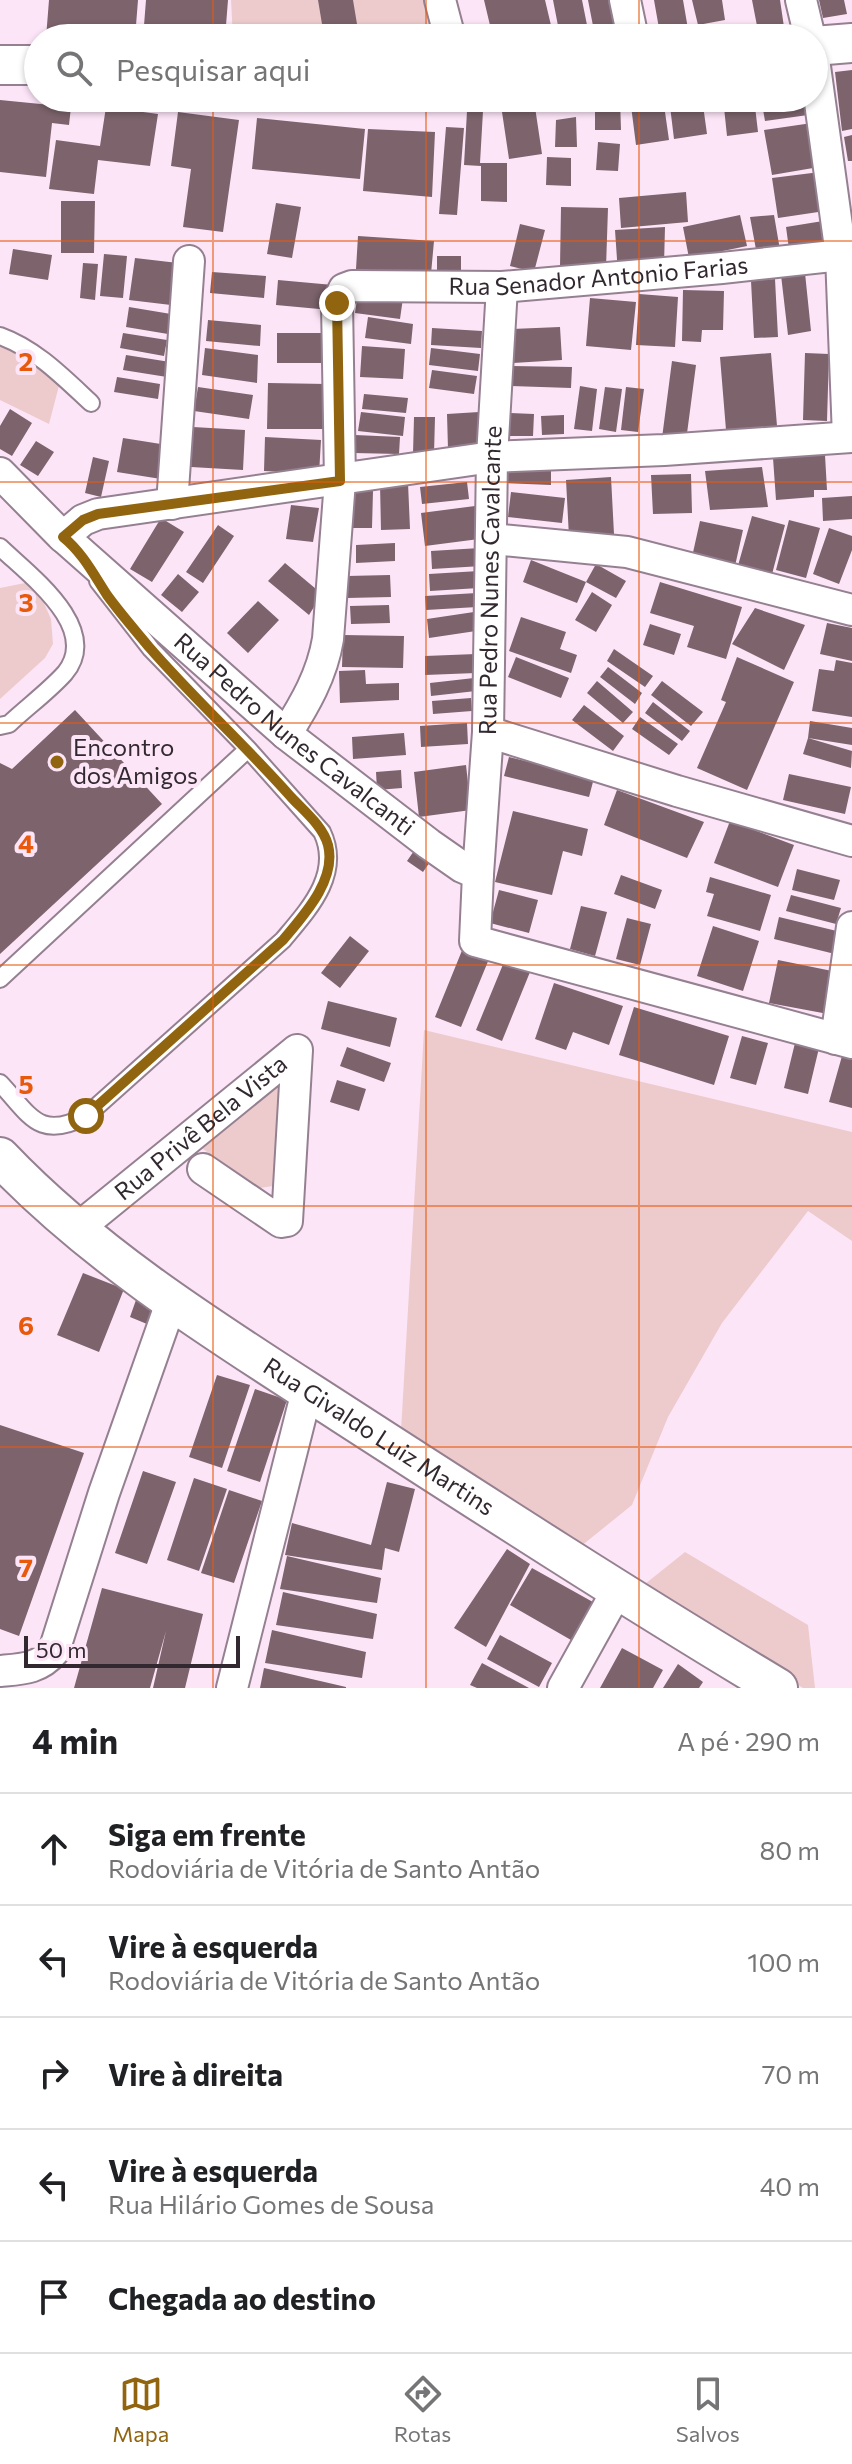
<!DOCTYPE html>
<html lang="pt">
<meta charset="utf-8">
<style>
body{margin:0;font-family:Commissioner,sans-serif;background:#f6f6f6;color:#202124}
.scale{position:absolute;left:24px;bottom:20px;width:216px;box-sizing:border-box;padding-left:8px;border:4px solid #322930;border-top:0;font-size:22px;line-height:28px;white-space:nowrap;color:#322930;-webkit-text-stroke:6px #fde5f8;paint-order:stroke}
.stop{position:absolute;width:24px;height:24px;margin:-18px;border:6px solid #91650f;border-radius:50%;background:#fff}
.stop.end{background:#91650f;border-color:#fff;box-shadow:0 2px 8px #0008}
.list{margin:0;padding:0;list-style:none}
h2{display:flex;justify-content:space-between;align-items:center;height:104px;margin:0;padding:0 32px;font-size:34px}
h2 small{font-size:26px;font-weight:400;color:#757577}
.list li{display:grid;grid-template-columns:52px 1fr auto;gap:24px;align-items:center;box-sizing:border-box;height:112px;padding:0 32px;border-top:2px solid #e0e0e0}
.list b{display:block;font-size:30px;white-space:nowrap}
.list p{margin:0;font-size:26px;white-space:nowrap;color:#757577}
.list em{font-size:26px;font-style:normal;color:#757577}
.icon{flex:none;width:44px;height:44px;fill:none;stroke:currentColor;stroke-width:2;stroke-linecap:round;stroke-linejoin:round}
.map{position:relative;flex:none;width:852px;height:1688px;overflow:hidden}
.search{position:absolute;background:#fff;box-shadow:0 2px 6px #0004;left:24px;right:24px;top:24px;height:88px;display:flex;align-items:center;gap:20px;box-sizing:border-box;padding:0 28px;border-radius:44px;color:#757577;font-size:30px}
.sheet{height:664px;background:#fff}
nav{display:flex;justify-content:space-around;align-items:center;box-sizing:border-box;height:112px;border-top:2px solid #e0e0e0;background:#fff;font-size:22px;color:#757577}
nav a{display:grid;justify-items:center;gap:4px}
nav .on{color:#91650f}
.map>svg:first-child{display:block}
.green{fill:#edcbcc}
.building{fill:#7c636c}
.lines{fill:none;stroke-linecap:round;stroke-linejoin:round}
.service-casing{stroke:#958091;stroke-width:20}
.minor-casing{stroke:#958091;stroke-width:34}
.tertiary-casing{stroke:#958091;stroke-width:42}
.service{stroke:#fff;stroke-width:16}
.minor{stroke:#fff;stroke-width:30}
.tertiary{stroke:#fff;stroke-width:38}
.route{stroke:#91650f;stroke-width:10}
.grid{fill:none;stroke:#e8590c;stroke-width:2;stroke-opacity:0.55}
.poi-dot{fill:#91650f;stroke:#fde5f8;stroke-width:3}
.labels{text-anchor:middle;stroke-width:8;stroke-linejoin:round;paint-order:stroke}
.street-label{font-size:24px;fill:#322930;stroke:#fde5f8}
.poi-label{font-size:24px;fill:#322930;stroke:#fde5f8;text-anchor:start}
.grid-label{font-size:26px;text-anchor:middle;font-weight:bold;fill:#e8590c;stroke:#fde5f8;stroke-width:8;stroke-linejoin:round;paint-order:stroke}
</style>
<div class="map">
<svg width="852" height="1688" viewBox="0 0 852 1688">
<rect width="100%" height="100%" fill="#fde5f8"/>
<path class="green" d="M231,0H429L437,27L388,38H233Z
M0,344L60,382L49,424L0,400Z
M25,583L43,601L51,619L53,644L45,658L0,699V588Z
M424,1030L852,1132V1241L808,1211L722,1323L668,1417L632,1505L580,1547L401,1431Z
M278,1069L279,1179L273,1186L260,1188L200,1147Z
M685,1552L808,1625L815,1688H803L686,1614L645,1584Z"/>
<path class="building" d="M49,0H138L135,38H46Z
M146,0H228L225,38H143Z
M318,0H353L358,30L324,36Z
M484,0H545L554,38H493Z
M553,0H582L588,30L560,36Z
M588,0H617L622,26L594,31Z
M654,0H683L688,29L660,34Z
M692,0H722L725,20L698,25Z
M752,0H780L784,27L758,31Z
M819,0H844L847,14L823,18Z
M852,70V129L842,131L835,72Z
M595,98H620L621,130H595Z
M630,98H663L669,140L636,145Z
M669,98H702L707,134L674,139Z
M723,98H754L758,132L727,136Z
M761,98H805L808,115L765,121Z
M0,100L71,107L69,125L52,123L46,177L0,172Z
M106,107L158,114L150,166L98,160L94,194L49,189L56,140L100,146Z
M535,107L542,154L509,159L502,112Z
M467,111H483L480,163H507V202L481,201V166L464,165Z
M178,112L239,120L223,232L183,227L191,169L171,166Z
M576,117L577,147H555L556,120Z
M257,118L365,129L360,179L252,169Z
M812,123L819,167L772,175L764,130Z
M446,127L464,128L457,215L439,214Z
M368,129L435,132L432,197L363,191Z
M852,135V161H848L844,137Z
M598,142L620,144L618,171L596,170Z
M547,157L571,158V186L546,185Z
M820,172L825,211L778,218L772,178Z
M686,192L688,222L621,228L619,198Z
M61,201H95L94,253H61Z
M276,203L301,207L292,258L267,254Z
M561,207L608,208L606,268L560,267Z
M740,215L747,246L689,258L683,227Z
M774,215L780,250L757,255L750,217Z
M823,221L827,243L789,249L786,227Z
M520,224L545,230L534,272L510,266Z
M665,227L664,265L618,274L615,230Z
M358,236L434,241L431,274L356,269Z
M13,249L52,255L48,280L9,274Z
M104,254L127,256L123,298L100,296Z
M437,256H461V275H437Z
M135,258L178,263L171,305L129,300Z
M83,263L98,264L95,300L80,298Z
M212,272L266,276L264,298L210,293Z
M805,273L811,331L788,335L781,275Z
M775,279L778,337L754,338L751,281Z
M278,280L333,285L330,310L276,305Z
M683,290L724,291L723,330H702L701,342L682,341Z
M358,292L403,298L400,319L355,313Z
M639,294L678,297L675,347L636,345Z
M590,298L636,302L631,350L586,346Z
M129,307L171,314L168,334L126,327Z
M368,317L413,324L411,344L365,338Z
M208,320L261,325L260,346L206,341Z
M560,327L562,360L513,363L512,329Z
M432,328L482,331L481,348L431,345Z
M123,333L167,340L164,356L120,348Z
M277,333H330L331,363H277Z
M362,346L405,349L403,379L360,377Z
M205,348L258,355L257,383L202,375Z
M431,348L480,354L478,371L429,365Z
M771,353L777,426L726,430L720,357Z
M805,353L829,354L827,421L803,420Z
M126,355L170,362L167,377L123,370Z
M672,361L696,365L686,441L662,438Z
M512,366L572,367L571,388L511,386Z
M432,370L477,376L474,394L429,388Z
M117,377L160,384L158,399L114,392Z
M268,383L327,384L326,429H267Z
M580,386L597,389L592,431L574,429Z
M198,387L253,395L249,419L194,411Z
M605,387L622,389L616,432L599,429Z
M626,387L644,389L638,432L621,430Z
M364,394L408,398L406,413L362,409Z
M10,409L32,423L12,456L0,449V426Z
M361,412L405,417L403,436L358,431Z
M479,412L481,447L448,449L447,414Z
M510,413L534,414L533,436H509Z
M564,415V434L542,435L541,416Z
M414,417H435L434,454H413Z
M193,427L245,430L243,470L191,467Z
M355,435L400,437L399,454L354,453Z
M265,437L321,440L319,474L264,471Z
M123,438L167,445L161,479L117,472Z
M36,441L54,452L38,476L20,465Z
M825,455L827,490H814V497L776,500L773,458Z
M93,457L109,461L101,497L85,493Z
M762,467L768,507L710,510L705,471Z
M505,468L551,470V485L504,483Z
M691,474L692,513L653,514L651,475Z
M611,477L614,534L569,537L566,480Z
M467,482L469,499L422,504L420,487Z
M408,483L410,529L381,530L380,484Z
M354,490L373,491L372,528H353Z
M511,492L565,498L562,523L508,517Z
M852,496V519L823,521L822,498Z
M291,505L319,508L313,542L286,539Z
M475,506L479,539L425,546L421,513Z
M752,516L785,525L771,578L737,569Z
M161,518L184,532L152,582L130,569Z
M789,520L820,528L806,578L776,570Z
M700,521L743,530L735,566L692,557Z
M218,525L234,536L203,583L186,572Z
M829,528L852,536V550L839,584L813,574Z
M395,543V561L356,563V545Z
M480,548L482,566L432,569L431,551Z
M531,560L586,582L577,603L523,582Z
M285,563L322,594L309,615L268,581Z
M596,564L626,581L616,598L586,582Z
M479,571V588L430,591L429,574Z
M178,574L199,592L182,612L161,595Z
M390,575L391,597L347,598V576Z
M660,582L742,607L726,659L687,647L694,626L650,613Z
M592,592L612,605L596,632L575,620Z
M477,593V607L426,610L425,596Z
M258,601L279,620L248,653L227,633Z
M389,605L390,623L351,624L350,606Z
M755,608L805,625L784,670L732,644Z
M474,612L476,631L429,638L427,619Z
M521,617L566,632L560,649L577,655L571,673L509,651Z
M827,623L852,628V661L820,654Z
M650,624L681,634L674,655L643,645Z
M343,635L404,636L403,668L342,667Z
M614,649L653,676L645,687L607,661Z
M476,654V673L425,675V656Z
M516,657L569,678L561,698L508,677Z
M737,657L794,682L747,790L697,768L726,702L721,700Z
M836,660L852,663V717L812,711L819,669L834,671Z
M608,667L642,693L635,704L600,677Z
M365,670L366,684L399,683V700L340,703L339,671Z
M474,678L476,691L431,696L430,683Z
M597,681L633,712L623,723L587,693Z
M662,681L703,712L691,726L651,695Z
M471,698L472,711L433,714L432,701Z
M653,702L690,731L682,741L645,713Z
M584,705L624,736L613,751L572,720Z
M75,710L162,804L0,954V763L12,769Z
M640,717L678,744L669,755L632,729Z
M810,721L852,728V745L808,738Z
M467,723L468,744L421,747L420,726Z
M404,733L406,755L353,759L352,737Z
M808,738L852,751L851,768L803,754Z
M509,757L594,778L589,797L504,776Z
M466,765L471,810L419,817L414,772Z
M401,770L402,788L377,790L376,772Z
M789,774L851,787L845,814L783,800Z
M617,790L704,822L687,858L604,825Z
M513,811L588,829L582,856L563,851L552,895L495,882Z
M730,821L794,845L778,887L714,863Z
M416,848L432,859L423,872L407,861Z
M797,869L840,880L834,900L792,890Z
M621,875L662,890L655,909L614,894Z
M710,877L771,895L760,931L707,916L714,894L706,892Z
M499,890L538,900L529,933L490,923Z
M791,895L841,908L836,924L786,911Z
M581,906L607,912L595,956L570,949Z
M779,917L845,933L839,955L774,939Z
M627,918L651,924L640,965L616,959Z
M713,926L759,941L743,991L697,976Z
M350,936L369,951L340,988L321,973Z
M463,948L489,959L461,1027L435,1017Z
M778,960L837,972L828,1014L769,1003Z
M504,962L530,972L502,1041L476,1030Z
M554,983L623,1006L609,1045L573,1032L566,1050L535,1039Z
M328,1001L397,1018L390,1047L321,1029Z
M634,1007L729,1036L714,1085L619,1055Z
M742,1036L768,1043L756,1085L730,1078Z
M795,1043L819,1048L808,1094L784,1088Z
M347,1047L391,1063L384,1082L340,1066Z
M842,1056L852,1059V1108L829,1102Z
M337,1080L366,1089L359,1111L330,1102Z
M83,1273L124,1289L99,1352L57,1335Z
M136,1300L154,1307L147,1324L130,1317Z
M217,1375L250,1385L222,1468L189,1457Z
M255,1389L287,1400L260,1482L227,1471Z
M0,1425L84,1453L19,1636L0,1629Z
M143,1471L176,1482L147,1564L115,1553Z
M194,1478L227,1489L199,1571L167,1560Z
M387,1482L415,1489L399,1552L385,1548L382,1570L285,1555L292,1523L371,1545Z
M229,1490L262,1501L234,1583L201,1573Z
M507,1549L530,1564L486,1647L454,1628Z
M287,1556L381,1578L377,1603L280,1589Z
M532,1568L600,1606L578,1644L510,1605Z
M102,1588L203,1614L185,1688H153L166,1631L150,1688H74Z
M283,1592L377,1614L373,1639L276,1625Z
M272,1630L366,1652L362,1678L265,1663Z
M500,1635L552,1663L539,1687L487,1659Z
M622,1648L663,1670L653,1688H600Z
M482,1663L529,1688H477L470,1685Z
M678,1664L703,1682L699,1688H663Z
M264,1668L346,1687V1688H260Z"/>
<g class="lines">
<g class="service-casing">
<path id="service" d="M0,336C36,349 63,377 91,403
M0,547C29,575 102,628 65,673C49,691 27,707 9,724L0,726
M0,979L248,749
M0,1083C30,1115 39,1141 86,1116L283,940C309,909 342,874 322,832L248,749L151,649L98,581"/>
</g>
<g class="minor-casing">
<g id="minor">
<path d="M440,0L450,38"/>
<path d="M625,0L633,38"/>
<path d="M801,0L810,38"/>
<path d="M814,59L841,255L848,437"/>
<path id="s1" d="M0,473L60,534L286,734L429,844L462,867L478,874L475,941L852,1043"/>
<path d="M172,504L189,261"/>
<path d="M63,537L83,520L98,514L492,457L664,450L852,437"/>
<path d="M492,539L627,552L852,610"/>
<path d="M488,732L677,791L852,841"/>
<path id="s2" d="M286,734C305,704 322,675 328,639L340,481L337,303L344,289L352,286L502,287L722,268L852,254"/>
<path id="s3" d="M478,874L488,732L492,457L502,287"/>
<path d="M836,1039L852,927"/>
<path id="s4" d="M77,1229L297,1050L287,1221L281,1222L203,1169"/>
<path d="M0,1671C22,1669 39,1669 54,1651L104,1493L172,1300"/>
<path d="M232,1688L307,1391"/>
<path d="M563,1688L617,1591"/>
</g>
</g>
<g class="tertiary-casing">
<g id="tertiary">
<path d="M814,46L852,43"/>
<path d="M0,65H38"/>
<path id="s5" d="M0,1157C98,1260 224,1337 343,1414C487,1507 631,1600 778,1688"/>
</g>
</g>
<use href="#service" class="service"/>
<use href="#minor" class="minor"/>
<use href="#tertiary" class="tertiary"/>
</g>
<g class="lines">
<path class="route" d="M86,1116L283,940C303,916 337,880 328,845C323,826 304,811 291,797C246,746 194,699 149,647C135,630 120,613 107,595C94,575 82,552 63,537L83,520L98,514L340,481L337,303"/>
</g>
<path class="grid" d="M213,0V38M426,0V38M639,0V38M213,98V1688M426,98V1688M639,98V1688M0,241H852M0,482H852M0,723H852M0,965H852M0,1206H852M0,1447H852"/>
<circle class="poi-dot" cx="57" cy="762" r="8"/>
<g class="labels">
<g class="street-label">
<text dy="8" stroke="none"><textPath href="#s2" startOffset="712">Rua Senador Antonio Farias</textPath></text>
<text dy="8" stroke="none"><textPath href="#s3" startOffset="294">Rua Pedro Nunes Cavalcante</textPath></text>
<text dy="8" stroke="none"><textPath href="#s1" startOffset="394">Rua Pedro Nunes Cavalcanti</textPath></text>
<text dy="8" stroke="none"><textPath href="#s4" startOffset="160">Rua Privê Bela Vista</textPath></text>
<text dy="8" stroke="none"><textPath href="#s5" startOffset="472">Rua Givaldo Luiz Martins</textPath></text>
</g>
<g class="poi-label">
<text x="73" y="756">Encontro<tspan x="73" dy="28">dos Amigos</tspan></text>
</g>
</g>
<g class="grid-label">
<text x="26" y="371">2</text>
<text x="26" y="612">3</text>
<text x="26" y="853">4</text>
<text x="26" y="1094">5</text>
<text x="26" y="1335">6</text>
<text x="26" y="1577">7</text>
</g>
</svg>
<div class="scale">50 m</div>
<div class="stop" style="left:86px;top:1116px"></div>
<div class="stop end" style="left:337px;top:303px"></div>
<div class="search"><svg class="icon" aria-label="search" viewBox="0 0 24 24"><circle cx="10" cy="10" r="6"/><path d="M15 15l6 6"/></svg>Pesquisar aqui</div>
</div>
<section class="sheet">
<h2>4 min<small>A pé · 290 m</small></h2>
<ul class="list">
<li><svg class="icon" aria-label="ahead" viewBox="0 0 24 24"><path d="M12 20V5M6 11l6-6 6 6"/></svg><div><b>Siga em frente</b><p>Rodoviária de Vitória de Santo Antão</p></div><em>80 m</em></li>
<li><svg class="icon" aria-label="left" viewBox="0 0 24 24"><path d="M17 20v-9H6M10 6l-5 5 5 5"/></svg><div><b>Vire à esquerda</b><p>Rodoviária de Vitória de Santo Antão</p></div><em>100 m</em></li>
<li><svg class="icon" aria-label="right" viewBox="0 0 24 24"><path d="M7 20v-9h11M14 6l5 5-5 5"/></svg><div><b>Vire à direita</b></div><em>70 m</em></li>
<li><svg class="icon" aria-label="left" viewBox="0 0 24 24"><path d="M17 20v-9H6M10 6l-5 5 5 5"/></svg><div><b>Vire à esquerda</b><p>Rua Hilário Gomes de Sousa</p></div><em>40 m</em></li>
<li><svg class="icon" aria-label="arrive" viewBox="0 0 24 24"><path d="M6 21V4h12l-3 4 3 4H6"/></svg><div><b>Chegada ao destino</b></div></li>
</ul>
</section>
<nav>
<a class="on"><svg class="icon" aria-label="map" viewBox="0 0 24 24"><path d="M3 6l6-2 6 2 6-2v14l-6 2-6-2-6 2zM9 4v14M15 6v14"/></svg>Mapa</a>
<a><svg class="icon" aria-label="directions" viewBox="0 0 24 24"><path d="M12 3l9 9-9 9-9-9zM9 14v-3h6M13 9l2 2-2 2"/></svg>Rotas</a>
<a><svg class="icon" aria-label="saved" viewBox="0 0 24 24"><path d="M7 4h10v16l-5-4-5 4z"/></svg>Salvos</a>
</nav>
